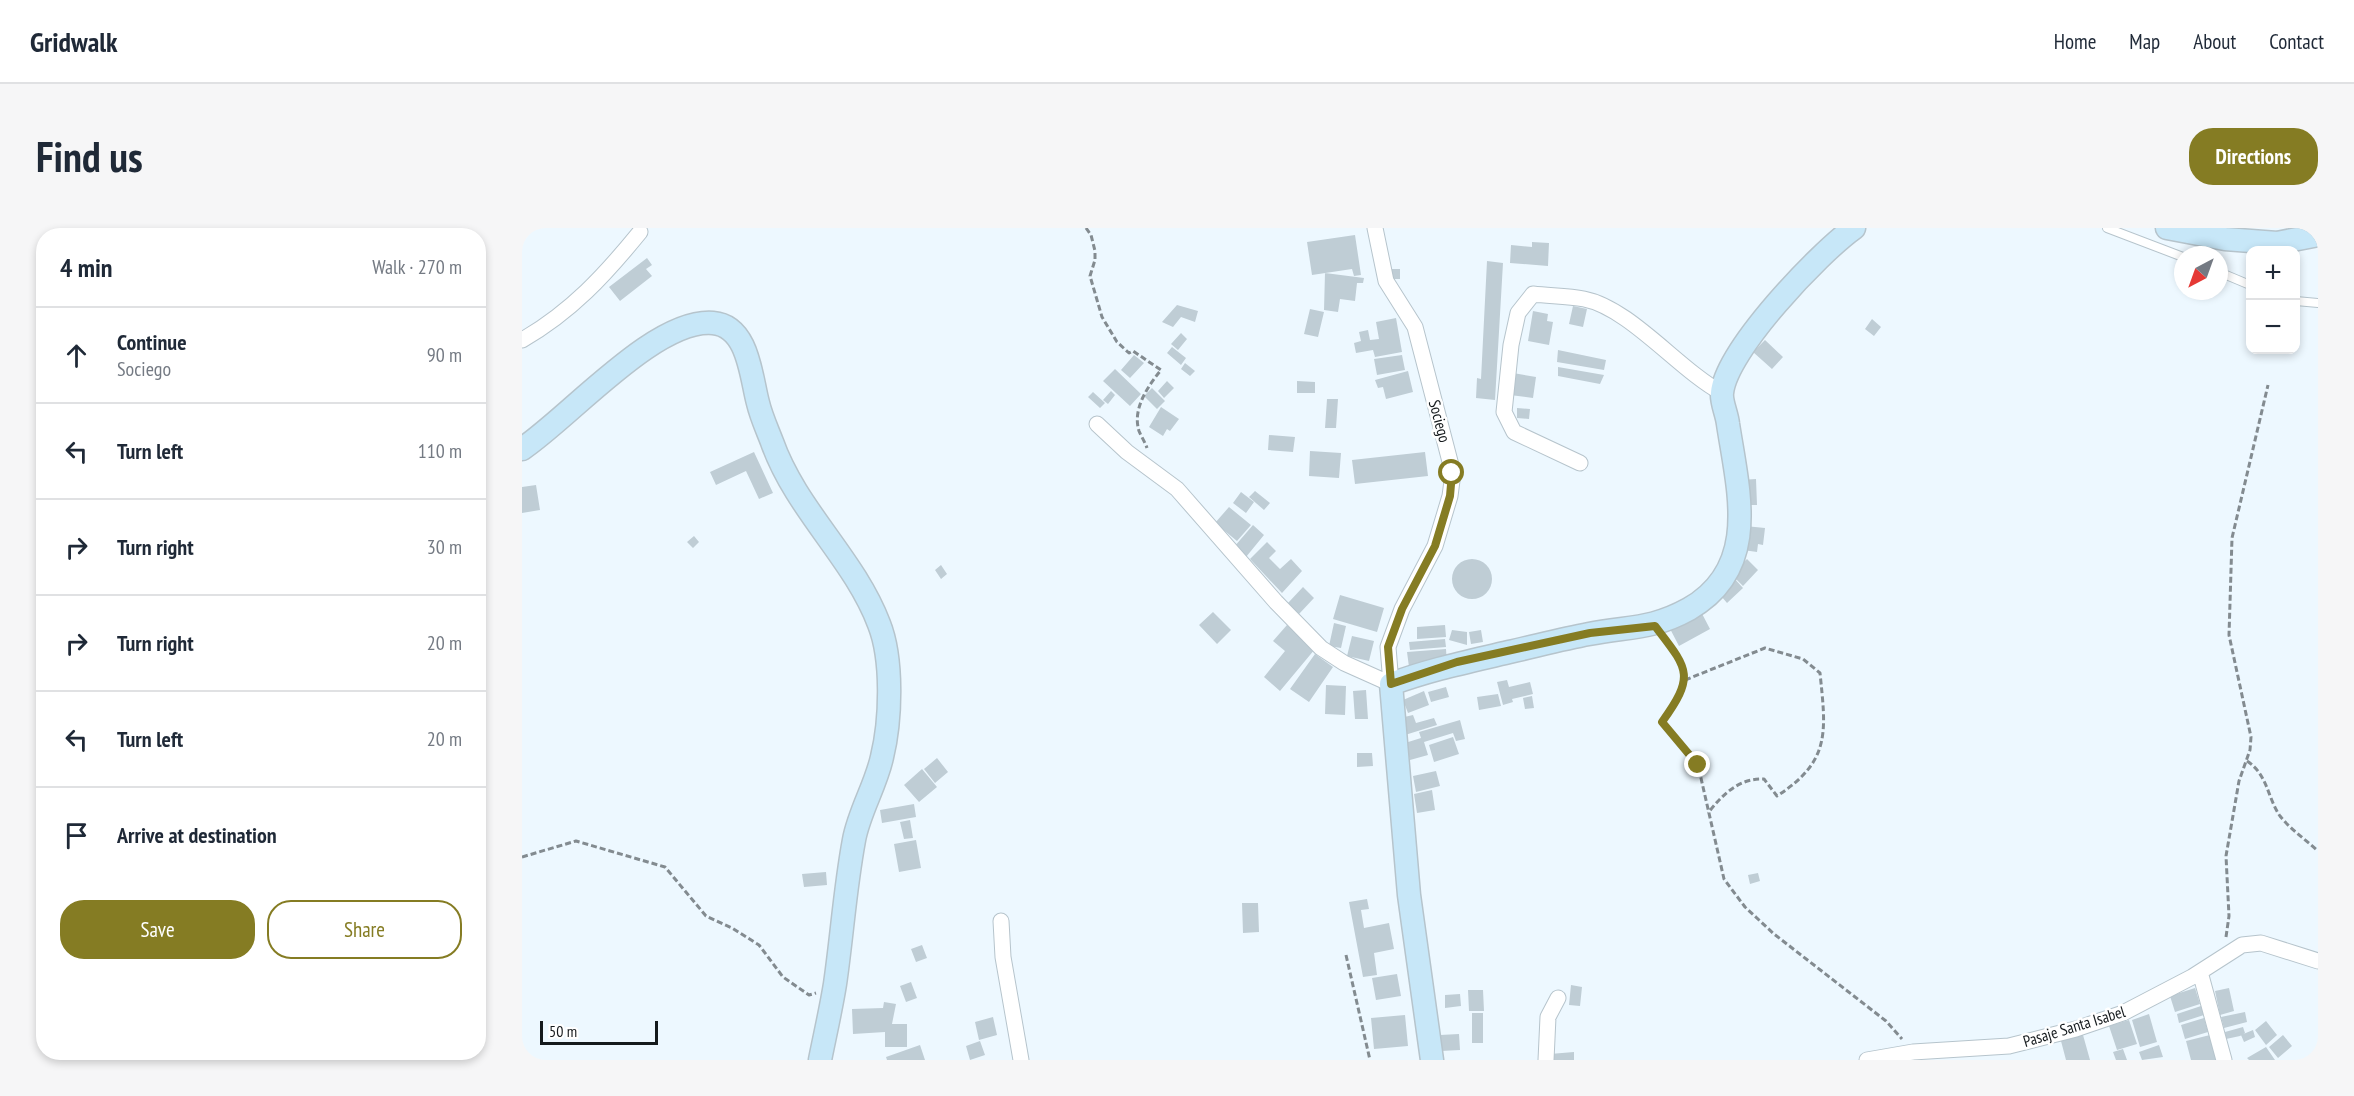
<!DOCTYPE html>
<meta charset="utf-8">
<style>
body{margin:0;font-family:"PT Sans Narrow",sans-serif;background:#f6f6f7;color:#1f2937}
.controls{position:absolute;right:18px;top:18px;display:grid;overflow:hidden;border-radius:12px;box-shadow:0 3px 9px #0003}
.controls button{width:54px;height:54px;display:grid;place-items:center;padding:0;border:0;border-bottom:2px solid #e0e1e3;background:#fff;color:#1f2937;font:30px sans-serif}
.compass{position:absolute;left:1652px;top:18px;width:54px;height:54px;border-radius:50%;background:#fff;box-shadow:0 3px 9px #0003;rotate:221deg}
.scale{position:absolute;left:18px;bottom:15px;width:118px;box-sizing:border-box;padding-left:6px;border:3px solid #151a1d;border-top:0;font-size:16px;line-height:21px;white-space:nowrap;color:#151a1d;-webkit-text-stroke:4px #fff;paint-order:stroke}
.stop{position:absolute;width:18px;height:18px;margin:-14px;border:4px solid #857c23;border-radius:50%;background:#fff}
.stop.end{background:#857c23;border-color:#fff;box-shadow:0 2px 6px #0008}
.list{margin:0;padding:0;list-style:none}
h2{display:flex;justify-content:space-between;align-items:center;height:78px;margin:0;padding:0 24px;font-size:26px}
h2 small{font-size:20px;font-weight:400;color:#747a83}
.list li{display:grid;grid-template-columns:39px 1fr auto;gap:18px;align-items:center;box-sizing:border-box;height:96px;padding:0 24px;border-top:2px solid #e0e1e3}
.list b{display:block;font-size:22px;white-space:nowrap}
.list p{margin:0;font-size:20px;white-space:nowrap;color:#747a83}
.list em{font-size:20px;font-style:normal;color:#747a83}
.actions{display:flex;gap:12px;padding:18px 24px}
.actions a{flex:1;padding:14px 0;border:2px solid #857c23;border-radius:24px;text-align:center;font-size:21px;color:#857c23}
.actions .main{background:#857c23;color:#fff}
.icon{flex:none;width:33px;height:33px;fill:none;stroke:currentColor;stroke-width:2;stroke-linecap:round;stroke-linejoin:round}
.map{position:relative;flex:none;width:1796px;height:832px;overflow:hidden;border-radius:24px}
header{display:flex;align-items:center;gap:36px;box-sizing:border-box;height:84px;padding:0 30px;background:#fff;border-bottom:2px solid #e0e1e3}
header strong{font-size:28px}
nav{display:flex;gap:33px;margin-inline-start:auto;font-size:21px}
.intro{display:flex;align-items:center;justify-content:space-between;box-sizing:border-box;height:144px;padding:0 36px}
h1{margin:0;font-size:42px}
.button{padding:15px 27px;border-radius:24px;background:#857c23;color:#fff;font-size:21px;font-weight:700}
main{display:flex;gap:36px;padding:0 36px}
aside{flex:1;background:#fff;border-radius:24px;box-shadow:0 3px 9px #0003}
.map>svg:first-child{display:block}
.building{fill:#bfcdd5}
.lines{fill:none;stroke-linecap:round;stroke-linejoin:round}
.lane-casing{stroke:#b6c4cc;stroke-width:10}
.street-casing{stroke:#b6c4cc;stroke-width:17}
.secondary-casing{stroke:#b6c4cc;stroke-width:25}
.path{stroke:#838b90;stroke-width:3;stroke-dasharray:6 3;stroke-linecap:butt}
.lane{stroke:#fff;stroke-width:8}
.street{stroke:#fff;stroke-width:15}
.secondary{stroke:#c7e7f8;stroke-width:22}
.route{stroke:#857c23;stroke-width:8}
.labels{text-anchor:middle;stroke-width:5;stroke-linejoin:round;paint-order:stroke}
.street-label{font-size:16px;fill:#151a1d;stroke:#fff}
</style>
<header>
<strong>Gridwalk</strong>
<nav><a>Home</a><a>Map</a><a>About</a><a>Contact</a></nav>
</header>
<div class="intro"><h1>Find us</h1><a class="button">Directions</a></div>
<main>
<aside>
<h2>4 min<small>Walk · 270 m</small></h2>
<ul class="list">
<li><svg class="icon" aria-label="ahead" viewBox="0 0 24 24"><path d="M12 20V5M6 11l6-6 6 6"/></svg><div><b>Continue</b><p>Sociego</p></div><em>90 m</em></li>
<li><svg class="icon" aria-label="left" viewBox="0 0 24 24"><path d="M17 20v-9H6M10 6l-5 5 5 5"/></svg><div><b>Turn left</b></div><em>110 m</em></li>
<li><svg class="icon" aria-label="right" viewBox="0 0 24 24"><path d="M7 20v-9h11M14 6l5 5-5 5"/></svg><div><b>Turn right</b></div><em>30 m</em></li>
<li><svg class="icon" aria-label="right" viewBox="0 0 24 24"><path d="M7 20v-9h11M14 6l5 5-5 5"/></svg><div><b>Turn right</b></div><em>20 m</em></li>
<li><svg class="icon" aria-label="left" viewBox="0 0 24 24"><path d="M17 20v-9H6M10 6l-5 5 5 5"/></svg><div><b>Turn left</b></div><em>20 m</em></li>
<li><svg class="icon" aria-label="arrive" viewBox="0 0 24 24"><path d="M6 21V4h12l-3 4 3 4H6"/></svg><div><b>Arrive at destination</b></div></li>
</ul>
<div class="actions"><a class="main">Save</a><a>Share</a></div>
</aside>
<div class="map">
<svg width="1796" height="832" viewBox="0 0 1796 832">
<rect width="100%" height="100%" fill="#edf8ff"/>
<path class="building" d="M833,7L839,47L832,48L830,41L790,47L785,14Z
M1010,14L1027,15L1026,38L988,35L989,17L1010,19Z
M125,30L130,37L124,41L130,48L98,73L87,59Z
M965,33L981,35L973,172L954,170L955,150L959,151Z
M866,41H878V51H866Z
M803,45L842,50L841,55H835L833,73L818,71L816,84L802,82Z
M655,77L676,83L673,94L659,89L651,99L640,94Z
M1051,78L1065,81L1061,99L1047,96Z
M788,81L802,84L796,109L782,106Z
M1011,83L1026,86L1025,93L1031,94L1027,117L1006,113Z
M874,90L880,124L853,129L851,122L834,125L832,115L839,113L837,104L846,102L848,112L857,111L854,94Z
M1350,91L1359,99L1352,108L1343,101Z
M659,105L665,111L656,122L649,116Z
M1243,112L1261,129L1250,141L1231,124Z
M650,119L664,130L659,137L645,125Z
M1036,122L1084,132L1082,142L1035,134Z
M612,127L622,135L608,150L599,142Z
M880,127L883,142L855,147L852,131Z
M663,135L673,143L668,148L659,141Z
M1036,139L1082,147L1078,156L1036,148Z
M593,141L619,166L608,178L581,153Z
M886,143L891,164L864,171L861,159L856,160L853,152Z
M991,145L1014,149L1011,170L988,167Z
M645,153L652,160L642,170L636,163Z
M775,153L793,154V165H775Z
M630,160L643,173L635,181L622,168Z
M589,163L593,167L586,176L581,172Z
M571,164L583,175L578,180L566,169Z
M805,171H816L814,200H803Z
M639,179L657,191L648,203L645,201L641,208L627,199Z
M995,180L1008,181L1007,191L995,190Z
M747,207L773,209L771,224L746,222Z
M788,223L819,225L817,250L787,248Z
M232,224L251,265L237,271L224,243L194,257L188,244Z
M903,224L906,248L833,256L830,232Z
M1234,251L1235,277H1218V252Z
M14,257L18,282L0,285V259Z
M733,263L748,275L742,282L727,269Z
M719,264L732,274L724,285L711,275Z
M707,279L729,297L715,313L693,295Z
M731,297L742,307L724,329L712,319Z
M1223,298L1243,300L1241,317L1236,316L1235,324L1221,322Z
M172,308L177,314L171,320L165,314Z
M745,314L754,323L747,330L758,341L769,331L780,343L760,365L728,331Z
M1225,331L1236,342L1221,358L1209,346Z
M930 351a20 20 0 1 1 40 0a20 20 0 1 1-40 0Z
M419,337L425,346L419,351L413,342Z
M1210,348L1221,360L1205,375L1194,362Z
M781,359L792,370L777,386L766,375Z
M818,367L862,380L855,404L811,391Z
M1176,378L1188,401L1157,418L1145,395Z
M691,384L709,402L695,416L677,397Z
M812,395L824,398L819,420L807,418Z
M765,397L793,421L758,463L742,449L763,423L751,413Z
M923,397L924,409L895,411V399Z
M930,402L945,404V417L927,412Z
M959,402L961,414L949,416L947,404Z
M830,408L852,413L847,433L825,428Z
M923,411L924,419L888,422L887,414Z
M924,421L925,436L887,439L885,424Z
M793,426L811,439L787,474L768,461Z
M985,452L987,459L1008,454L1011,466L990,471L991,474L981,477L975,454Z
M804,457L824,458L823,487L803,486Z
M924,459L927,469L909,474L906,464Z
M844,462L846,491H833L831,463Z
M902,463L907,477L886,485L881,472Z
M976,466L979,478L957,482L955,469Z
M1010,468L1012,480L1003,481L1001,470Z
M891,487L894,495L912,490L915,497L883,507L878,490Z
M938,492L943,511L934,513L931,505L902,514L906,527L888,532L883,515L899,510L897,504Z
M931,509L937,526L912,534L907,517Z
M835,525H850L851,538L835,539Z
M415,530L426,544L413,555L402,541Z
M400,541L415,559L397,574L382,557Z
M914,543L918,558L894,564L891,548Z
M910,562L913,582L895,585L892,566Z
M392,576L394,589L360,595L358,582Z
M388,592L391,610L382,611L378,594Z
M394,612L399,640L377,644L372,616Z
M304,644L305,657L282,659L280,646Z
M1236,645L1238,653L1228,656L1226,647Z
M845,671L847,681L839,682L842,700L867,695L872,721L852,725L855,747L841,749L827,674Z
M720,675H736L737,704L721,705Z
M400,717L405,730L394,734L389,721Z
M875,746L879,768L854,772L850,750Z
M389,754L395,770L384,774L378,758Z
M1049,757L1060,759L1058,778L1047,777Z
M1673,760L1678,776L1653,784L1648,768Z
M1707,760L1712,783L1698,787L1693,763Z
M946,762H961L962,783H947Z
M938,766L939,778L923,780V767Z
M362,774L374,776L370,796H385V819H363V804L331,806L330,781L361,780Z
M1679,778L1682,787L1657,795L1655,786Z
M1723,784L1725,794L1702,800L1699,789Z
M950,785H961V815H950Z
M1627,786L1635,814L1618,819L1610,792Z
M883,787L886,818L852,821L849,790Z
M471,789L475,807L457,812L453,794Z
M1682,790L1686,804L1663,811L1659,797Z
M1607,792L1615,816L1595,822L1587,798Z
M1744,793L1755,807L1744,817L1733,802Z
M1721,799L1723,805L1718,808L1704,811L1703,804Z
M1731,802L1733,809L1722,814L1719,807Z
M937,806L938,822L919,823L918,807Z
M1561,807L1568,832H1544L1539,813Z
M1688,807L1695,832H1669L1664,813Z
M1761,807L1770,818L1756,830L1747,819Z
M458,813L463,827L448,832L444,818Z
M398,817L403,832H365L364,829Z
M1637,817L1641,829L1620,832L1617,824Z
M1744,819L1753,832H1727L1725,830Z
M1601,821L1605,832H1594L1591,824Z
M1052,824V832H1028V826Z"/>
<g class="lines">
<g class="lane-casing">
<path id="lane" d="M1585,0L1661,29
M1697,44L1728,57
M1774,73L1796,75"/>
</g>
<g class="street-casing">
<path id="street" d="M0,112C49,84 83,47 118,4
M575,196L605,224L655,261L754,374L799,420L822,435L869,456L866,419L880,381L913,318L928,268L931,245L893,99L864,53L853,0
M1058,235L992,204L982,184L989,117L996,85L1011,66C1028,68 1046,68 1062,71C1108,80 1157,142 1200,165
M479,693L481,729L499,832
M1678,744L1702,832
M1024,832L1026,789L1036,770
M1345,832L1391,824L1487,818L1554,801L1601,785L1670,749L1720,717L1739,715L1796,733"/>
</g>
<g class="secondary-casing">
<path id="secondary" d="M1645,0L1703,11L1755,15L1796,7
M0,221C48,189 133,90 191,95C227,98 229,150 236,175C239,188 245,201 250,214C274,282 332,330 357,396C371,431 369,492 360,529C354,557 337,584 332,612C323,660 320,708 313,756C309,781 303,807 298,832
M910,832L887,667L869,456C910,441 945,434 987,424C1014,418 1040,411 1067,406C1107,398 1129,402 1167,381C1239,340 1216,262 1206,196C1205,186 1199,174 1200,165C1204,122 1297,25 1332,0"/>
</g>
<path class="path" d="M564,0L569,7L573,23V32L568,48L580,89L595,114L607,125L611,123L639,142C626,158 610,181 617,203C619,208 623,214 625,220
M1143,411C1170,447 1165,458 1140,494L1176,537L1202,651L1223,679L1252,706L1364,793L1380,811
M1163,452L1243,420L1281,431L1298,445C1304,504 1309,533 1255,568L1242,551C1217,550 1201,566 1186,585
M1725,533C1746,547 1745,569 1758,588C1769,602 1783,611 1796,623
M0,629L54,613L143,639L184,688L210,700L237,717L261,749L287,767L294,765
M1704,709L1707,688L1704,628L1717,553L1728,522L1729,509L1707,407L1710,310L1746,157
M824,727L848,832"/>
<use href="#lane" class="lane"/>
<use href="#street" class="street"/>
<use href="#secondary" class="secondary"/>
</g>
<g class="lines">
<path class="route" d="M930,245L928,268L913,318L880,381L866,419L869,456L935,434L1068,405L1133,398C1166,441 1174,447 1140,494L1176,537"/>
</g>
<g class="labels">
<g class="street-label">
<text transform="translate(918 193) rotate(75)" y="6">Sociego</text>
<text transform="translate(1552 798) rotate(-17)" y="6">Pasaje Santa Isabel</text>
</g>
</g>
</svg>
<div class="controls">
<button>+</button>
<button>−</button>
</div>
<svg class="compass" viewBox="-18 -18 36 36"><path d="M0-13l5 13h-10z" fill="#e53935"/><path d="M0 13l5-13h-10z" fill="#747a83"/></svg>
<div class="scale">50 m</div>
<div class="stop" style="left:930px;top:245px"></div>
<div class="stop end" style="left:1176px;top:537px"></div>
</div>
</main>
